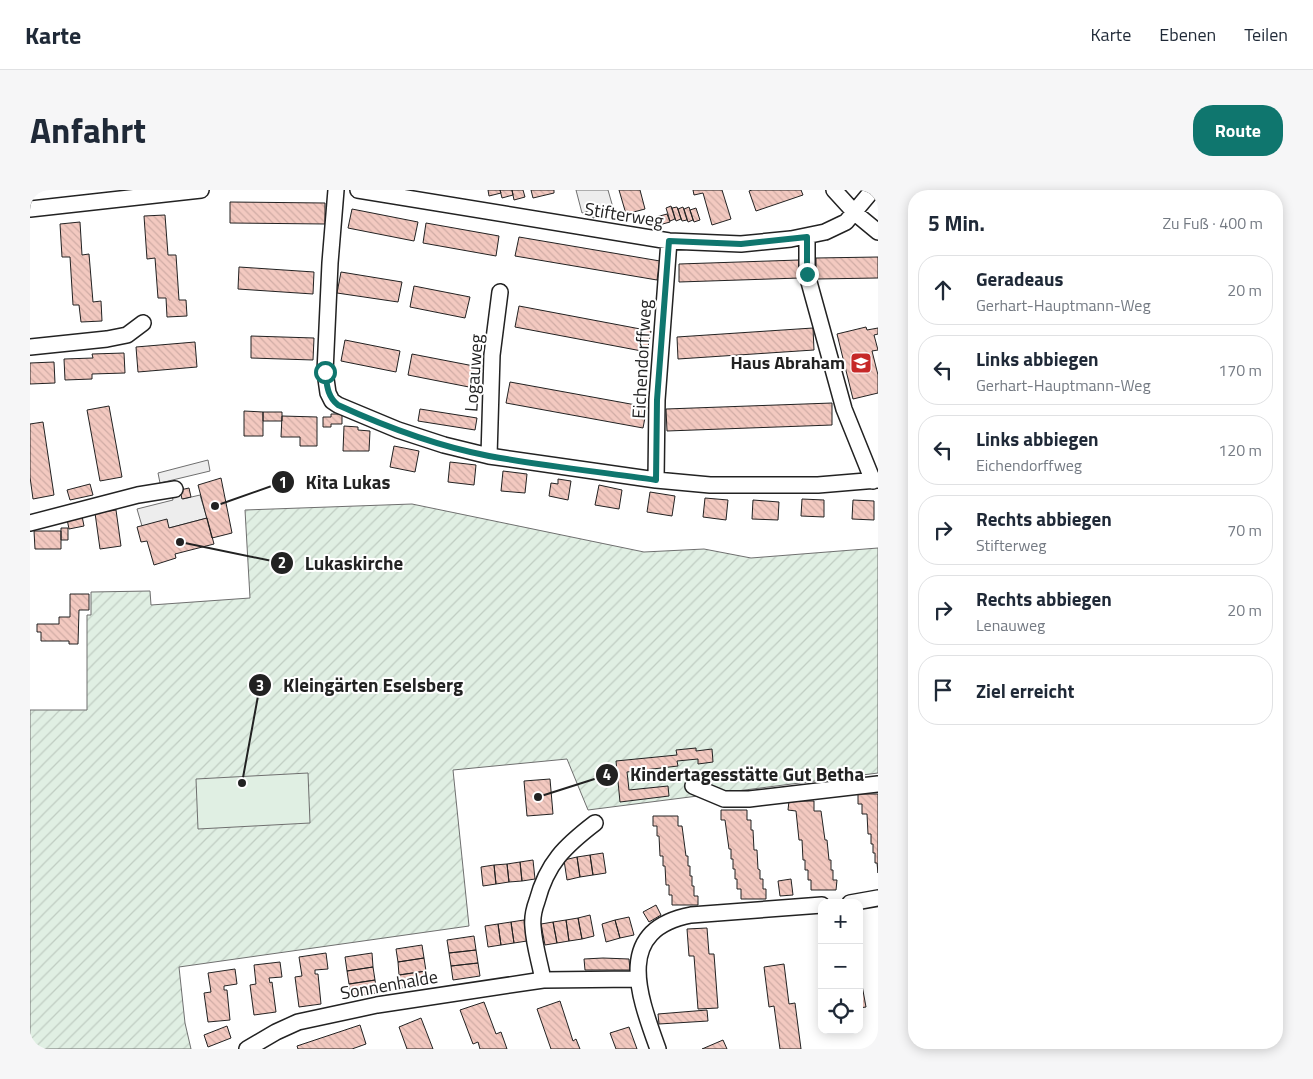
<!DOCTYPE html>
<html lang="de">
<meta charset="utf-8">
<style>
body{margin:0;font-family:"Titillium Web",sans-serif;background:#f6f6f7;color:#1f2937}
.controls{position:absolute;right:15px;bottom:15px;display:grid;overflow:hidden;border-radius:10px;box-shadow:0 2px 12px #0003}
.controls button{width:45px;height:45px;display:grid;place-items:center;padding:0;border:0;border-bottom:1px solid #e0e1e3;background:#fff;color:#1f2937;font:25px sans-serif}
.stop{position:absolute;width:15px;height:15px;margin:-11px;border:4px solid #0f766e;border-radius:50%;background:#fff}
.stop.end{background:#0f766e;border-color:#fff;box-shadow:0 1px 5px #0008}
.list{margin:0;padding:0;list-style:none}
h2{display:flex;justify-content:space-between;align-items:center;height:65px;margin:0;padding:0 20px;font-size:21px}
h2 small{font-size:16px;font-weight:400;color:#747a83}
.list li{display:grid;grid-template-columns:32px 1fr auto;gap:15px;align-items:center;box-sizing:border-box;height:70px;margin:0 10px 10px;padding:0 10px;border:1px solid #e0e1e3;border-radius:20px}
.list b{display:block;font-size:19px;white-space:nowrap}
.list p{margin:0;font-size:16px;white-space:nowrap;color:#747a83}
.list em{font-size:16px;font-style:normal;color:#747a83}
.icon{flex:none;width:28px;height:28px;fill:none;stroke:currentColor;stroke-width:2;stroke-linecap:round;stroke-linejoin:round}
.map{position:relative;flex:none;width:848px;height:859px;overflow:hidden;border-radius:20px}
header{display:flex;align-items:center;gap:30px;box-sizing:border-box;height:70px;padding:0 25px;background:#fff;border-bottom:1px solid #e0e1e3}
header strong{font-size:24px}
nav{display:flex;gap:28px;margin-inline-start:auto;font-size:18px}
.intro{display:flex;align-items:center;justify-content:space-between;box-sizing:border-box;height:120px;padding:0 30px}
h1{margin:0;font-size:35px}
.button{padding:12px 22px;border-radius:20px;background:#0f766e;color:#fff;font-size:18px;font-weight:700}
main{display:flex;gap:30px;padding:0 30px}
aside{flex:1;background:#fff;border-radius:20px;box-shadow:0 2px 12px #0003}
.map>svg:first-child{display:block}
.garden{fill:url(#garden-furrows);stroke:#6f6f6f}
.pitch{fill:#e0efe3;stroke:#6f6f6f}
.parking{fill:#ededed;stroke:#6f6f6f}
.building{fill:url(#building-back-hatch);stroke:#222}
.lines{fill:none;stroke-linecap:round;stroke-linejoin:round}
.minor-casing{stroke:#222;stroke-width:18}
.minor{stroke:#fff;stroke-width:15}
.route{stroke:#0f766e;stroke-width:6}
.labels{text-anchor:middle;stroke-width:4;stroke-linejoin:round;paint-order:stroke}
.street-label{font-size:18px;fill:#222;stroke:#fff}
.poi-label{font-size:18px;font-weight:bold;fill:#222;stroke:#fff;text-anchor:end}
.leader{fill:none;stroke:#222;stroke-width:2}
.callout-dot{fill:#222;stroke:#fff;stroke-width:2}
.mark-label{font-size:15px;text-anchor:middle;font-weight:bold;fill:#fff}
.callout-label{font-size:19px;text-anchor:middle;font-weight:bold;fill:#222;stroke:#fff;stroke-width:4;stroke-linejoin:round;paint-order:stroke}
</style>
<header>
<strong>Karte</strong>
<nav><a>Karte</a><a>Ebenen</a><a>Teilen</a></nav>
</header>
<div class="intro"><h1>Anfahrt</h1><a class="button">Route</a></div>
<main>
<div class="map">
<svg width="848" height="859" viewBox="0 0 848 859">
<defs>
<pattern id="garden-furrows" width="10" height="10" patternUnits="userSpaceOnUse" patternTransform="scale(1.25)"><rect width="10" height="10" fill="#e0efe3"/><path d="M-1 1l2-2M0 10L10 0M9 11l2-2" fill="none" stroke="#c0cdc2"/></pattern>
<pattern id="building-back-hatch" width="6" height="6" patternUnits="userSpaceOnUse" patternTransform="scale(1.25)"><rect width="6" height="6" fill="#f3c9c0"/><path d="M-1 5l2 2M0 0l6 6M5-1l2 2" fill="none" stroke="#d0aca5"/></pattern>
</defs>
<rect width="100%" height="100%" fill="#fff"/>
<path class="garden" d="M382,314L614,362L674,359L721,368L848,358V583L558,620L537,569L423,580L439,736L149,777L155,833L161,859H0V520H57V425H61V402L120,401L121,415L220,408L215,320Z"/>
<path class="pitch" d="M278,583L280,633L168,639L166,589Z"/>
<path class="parking" d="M546,0H578L584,21L563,28L561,20L552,23Z
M178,270L180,281L130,293L128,283Z
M151,303L153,309L170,305L177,328L139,338L112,336L107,319L143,310L142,305Z"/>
<path class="building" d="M458,0H470L471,3L459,6Z
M470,0H482L483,5L472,8Z
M482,0H493L495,7L484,10Z
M501,0H524V3L503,8Z
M589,0H610L615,19L596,24Z
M663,0H692L701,29L682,35L673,3L664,5Z
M722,0H771L773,5L726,21L719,1Z
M200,12L295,13V34L200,33Z
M641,16L645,29L640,31L636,18Z
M647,17L651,29L646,31L642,18Z
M653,17L657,30L652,31L648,19Z
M659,17L663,30L658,32L654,19Z
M666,18L670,30L664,32L660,20Z
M322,19L388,32L384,51L318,38Z
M637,24L640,32L629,35L626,27Z
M135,25L138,65H146L149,110H156L157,126L137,127L136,108H128L125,68L117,69L114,26Z
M50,32L52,65L59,64L63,112L71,111L72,131L51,132L49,115H43L40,67H32L30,34Z
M396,33L469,46L466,66L393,53Z
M489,47L630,71L627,90L485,66Z
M848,67V88L786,89V68Z
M769,70L770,88L649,92V74Z
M209,77L284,82L283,104L208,99Z
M311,82L372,92L368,112L307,103Z
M384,96L440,107L435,128L380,117Z
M489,116L621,141L617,162L485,137Z
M836,137L837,140L848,138V144L844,145L848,160L842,161L848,185V203L823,209L807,144Z
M783,138L784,160L648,169L647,147Z
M221,146L284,148L283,170L221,168Z
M315,150L370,161L366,182L311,171Z
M165,152L167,177L108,182L106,157Z
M94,163L95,183L62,184V189L35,190L34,169L63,168L62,164Z
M382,164L449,177L444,198L378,185Z
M24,172L25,193L0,194V173Z
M480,192L617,217L613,238L476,213Z
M802,213V235L637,241L636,219Z
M79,216L92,287L70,291L57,220Z
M390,219L447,228L445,240L388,231Z
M214,221L233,222V246H214Z
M233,222H252V231H233Z
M301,224H312V234H301V237H293V227H301Z
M252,226L287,227V256H270V247H251Z
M13,232L24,305L3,309L0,287V234Z
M314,236L328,237V240L340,241L339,261H313Z
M364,256L389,261L385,282L360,277Z
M420,272L446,275L444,295L418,292Z
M473,281L497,284L495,303L471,301Z
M191,288L202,343L182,348L168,295Z
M528,289L541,291L538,310L519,306L521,293L528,294Z
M60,294L63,305L40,310L37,300Z
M569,295L592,300L589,319L565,315Z
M159,298L161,307L152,309L150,300Z
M620,302L645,306L642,326L617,322Z
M675,308L698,310L696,330L673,327Z
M772,309L794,310V327L771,326Z
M723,310L749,312L748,330L722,329Z
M823,310L844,311V330L822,329Z
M86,320L91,356L70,359L65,323Z
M52,326L54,336L39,339L37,329Z
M177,328L184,354L145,364L146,368L124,375L117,351L111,352L107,337L137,329L139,338Z
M31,338H38V350H31Z
M4,341H31V359H5Z
M40,404H59V420H49L48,454H39V451H11V442H7V434H29V427H40Z
M666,558V561L682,559L683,572L668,574V569L647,571L648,576L597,582L599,600L638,596L639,606L590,612L586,571L647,565L646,560Z
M520,589L523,624L497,626L494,591Z
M828,604H848V683L847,673H845V663H843V654H841V644H838L837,624H832V614H828Z
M759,611H784V621H791L795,650H797L799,670H801V680H803V690H807L806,700H781V690H778V680H775V670H773L772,650H769L766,621L758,620Z
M691,620H717V630H721V640H723L724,660H727L728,679L730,680V689H733V699H736V709H711V699H707V689H705V679H703V669H701V659H699L695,630H691Z
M623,626H648V636H652L656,666H658V676H660V686H662V696H664V706H668V715H642V705H639V695H636L635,676H633V666H630L629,646H627V636H623Z
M573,663L576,683L563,685L560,665Z
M560,665L563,685L550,687L547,667Z
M547,667L550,687L537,690L534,670Z
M503,670L505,689L492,691L490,672Z
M490,672L492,691L479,692L477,674Z
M477,674L479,692L466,694L464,675Z
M464,675L466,694L453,696L451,677Z
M761,689L763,705L750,706L748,691Z
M626,715L631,725L619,732L613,722Z
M560,725L564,746L552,749L548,728Z
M599,727L604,745L590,748L585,730Z
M548,728L552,749L539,751L536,730Z
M494,730L497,751L484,753L481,732Z
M536,730L539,751L527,753L523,732Z
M585,730L590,748L576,752L572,734Z
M481,732L484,753L471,755L468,734Z
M523,732L527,753L515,755L511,734Z
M468,734L471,755L458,757L455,736Z
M677,738L679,764H684L688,818L668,819L664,766H659L657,739Z
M444,746L446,760L419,763L417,750Z
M392,755L394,768L368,772L366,759Z
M446,760L448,773L421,776L419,763Z
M296,763L298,779L285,780V784H288L291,814L269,817L265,787L272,786L269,767Z
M342,763L343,777L317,781L315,767Z
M394,768L396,781L369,785L368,772Z
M573,768L599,769L600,780H555L554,769Z
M250,772L252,787L239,788L240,793L242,792L246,822L224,825L220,795L226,794L224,775Z
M448,773L450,786L423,790L421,776Z
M754,774L759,814L765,813L771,859H750L744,816L739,817L734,777Z
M343,777L345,790L319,794L317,781Z
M205,779L207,794L194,796V800H197L200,830L178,832L174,803L181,802L178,783Z
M829,779L836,817L829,818Z
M396,781L398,794L371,798L369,785Z
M345,790L347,803L321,807L319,794Z
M530,811L543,851L546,849L550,859H521L507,819Z
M454,812L466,844L471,842L477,859H450L448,852L443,854L430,820Z
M677,820L678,831L629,834L628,824Z
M391,828L403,859H377L369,837Z
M330,835L336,854L322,859H268L267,856Z
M197,836L201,848L178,857L174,845Z
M599,837L607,859H586L580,843Z
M693,850L697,859H672Z"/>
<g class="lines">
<g class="minor-casing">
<path id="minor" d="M306,0L300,73L295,182L298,203L302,211L308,215L368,240L414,255L459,266L626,290L680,295H788L848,290
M328,0L639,51L711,54L761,49L795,42L816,32L841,2
M804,0L825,23L848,42
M0,19L171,0
M777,47V75L779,92L814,219L843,291
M0,157L77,149L97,145L113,133
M459,266L462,165L470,102
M626,290L627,210L639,51
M0,333L108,305L145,299
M663,596L694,609H719L848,594
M820,713L848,708
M513,790C510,773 504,755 503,737C502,728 504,719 507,711C517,673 535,656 565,633
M217,859L246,842L268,832L347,815L513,790L607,789
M628,859C609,806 583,740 661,725L792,715"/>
</g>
<use href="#minor" class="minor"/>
</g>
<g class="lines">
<path class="route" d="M295,182C297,195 297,206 308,215C356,237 407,256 459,266C514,276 571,282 626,290L627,210L639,51L711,54L777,47V84"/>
</g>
<defs>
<g id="school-square" transform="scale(1.125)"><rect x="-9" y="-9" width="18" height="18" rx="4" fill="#c62828" stroke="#fff"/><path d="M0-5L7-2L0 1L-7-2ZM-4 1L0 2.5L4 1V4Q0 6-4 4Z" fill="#fff"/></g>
</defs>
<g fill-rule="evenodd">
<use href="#school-square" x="831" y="173"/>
</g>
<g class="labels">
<g class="street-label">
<text transform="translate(594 25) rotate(9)" y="6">Stifterweg</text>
<text transform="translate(612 169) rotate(-87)" y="6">Eichendorffweg</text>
<text transform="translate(444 183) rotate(-86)" y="6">Logauweg</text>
<text transform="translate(359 795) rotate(-10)" y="6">Sonnenhalde</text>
</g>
<g class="poi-label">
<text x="815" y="179">Haus Abraham</text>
</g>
</g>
<path class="leader" d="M185 316L253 292M150 352L252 373M212 593L230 495M508 607L577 585"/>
<g class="callout-dot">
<circle cx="185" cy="316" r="5"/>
<circle cx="150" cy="352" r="5"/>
<circle cx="212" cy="593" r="5"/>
<circle cx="508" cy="607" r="5"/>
<circle cx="253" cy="292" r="12"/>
<circle cx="252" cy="373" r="12"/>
<circle cx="230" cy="495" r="12"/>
<circle cx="577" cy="585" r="12"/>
</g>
<g class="mark-label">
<text x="253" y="298">1</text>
<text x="252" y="378">2</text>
<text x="230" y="501">3</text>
<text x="577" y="590">4</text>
</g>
<g class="callout-label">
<text x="318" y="299">Kita Lukas</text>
<text x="324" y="380">Lukaskirche</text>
<text x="343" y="502">Kleingärten Eselsberg</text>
<text x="717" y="591">Kindertagesstätte Gut Betha</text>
</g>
</svg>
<div class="controls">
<button>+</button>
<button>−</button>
<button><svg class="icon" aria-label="locate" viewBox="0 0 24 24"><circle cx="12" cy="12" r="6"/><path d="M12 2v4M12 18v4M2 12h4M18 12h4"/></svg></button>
</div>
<div class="stop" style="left:295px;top:182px"></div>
<div class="stop end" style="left:777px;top:84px"></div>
</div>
<aside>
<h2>5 Min.<small>Zu Fuß · 400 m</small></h2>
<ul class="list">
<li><svg class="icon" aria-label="ahead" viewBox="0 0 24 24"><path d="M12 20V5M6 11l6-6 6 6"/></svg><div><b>Geradeaus</b><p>Gerhart-Hauptmann-Weg</p></div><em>20 m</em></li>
<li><svg class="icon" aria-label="left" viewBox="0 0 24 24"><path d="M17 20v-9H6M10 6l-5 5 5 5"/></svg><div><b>Links abbiegen</b><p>Gerhart-Hauptmann-Weg</p></div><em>170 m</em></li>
<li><svg class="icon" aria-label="left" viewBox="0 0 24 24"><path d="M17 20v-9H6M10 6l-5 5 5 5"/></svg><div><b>Links abbiegen</b><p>Eichendorffweg</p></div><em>120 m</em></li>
<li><svg class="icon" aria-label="right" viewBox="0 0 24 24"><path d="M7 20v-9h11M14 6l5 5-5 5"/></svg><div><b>Rechts abbiegen</b><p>Stifterweg</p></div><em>70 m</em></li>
<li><svg class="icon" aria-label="right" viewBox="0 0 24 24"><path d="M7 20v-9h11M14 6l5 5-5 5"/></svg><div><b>Rechts abbiegen</b><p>Lenauweg</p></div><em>20 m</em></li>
<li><svg class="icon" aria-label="arrive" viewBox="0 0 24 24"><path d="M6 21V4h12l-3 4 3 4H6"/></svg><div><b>Ziel erreicht</b></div></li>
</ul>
</aside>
</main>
